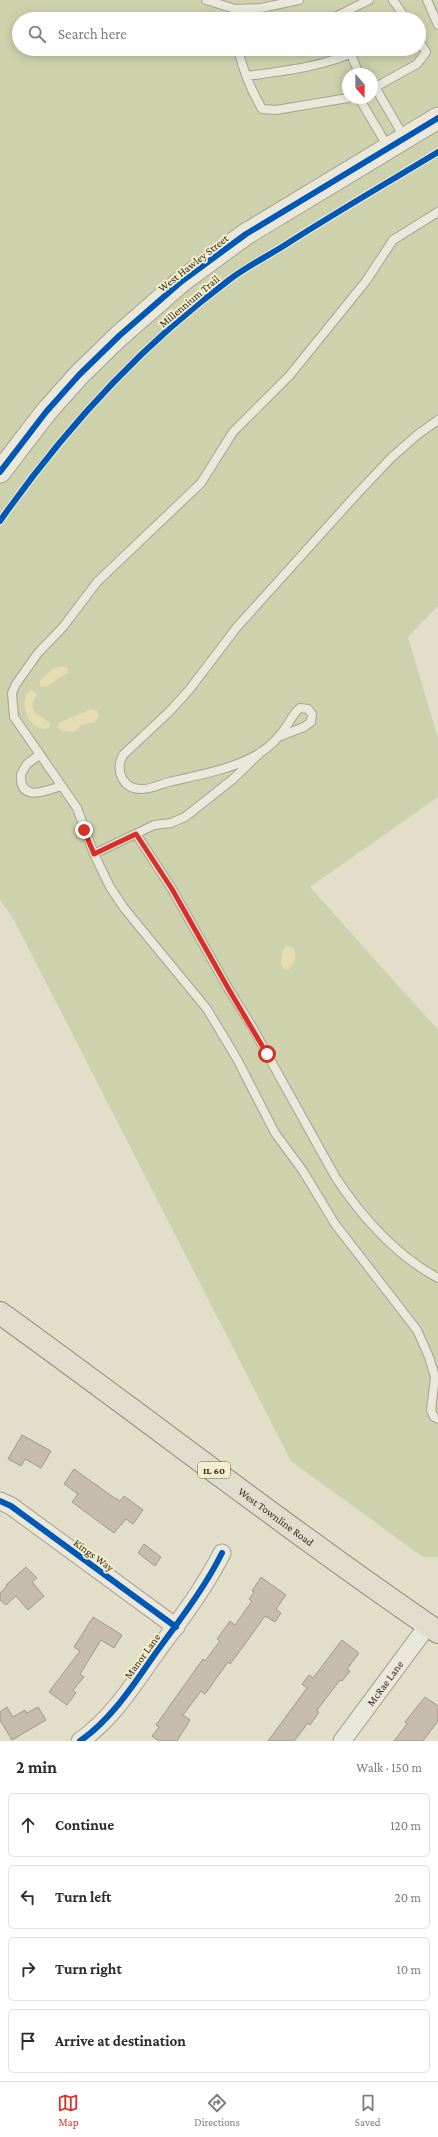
<!DOCTYPE html>
<meta charset="utf-8">
<style>
body{margin:0;font-family:"Crimson Pro",serif;background:#f7f7f7;color:#2b2b33}
.compass{position:absolute;left:342px;top:68px;width:36px;height:36px;border-radius:50%;background:#fff;box-shadow:0 2px 10px #0003;rotate:159deg}
.stop{position:absolute;width:12px;height:12px;margin:-9px;border:3px solid #d93025;border-radius:50%;background:#fff}
.stop.end{background:#d93025;border-color:#fff;box-shadow:0 1px 4px #0008}
.list{margin:0;padding:0;list-style:none}
h2{display:flex;justify-content:space-between;align-items:center;height:52px;margin:0;padding:0 16px;font-size:17px}
h2 small{font-size:13px;font-weight:400;color:#7c7c81}
.list li{display:grid;grid-template-columns:26px 1fr auto;gap:12px;align-items:center;box-sizing:border-box;height:64px;margin:0 8px 8px;padding:0 8px;border:1px solid #e1e1e2;border-radius:6px}
.list b{display:block;font-size:15px;white-space:nowrap}
.list em{font-size:13px;font-style:normal;color:#7c7c81}
.icon{flex:none;width:22px;height:22px;fill:none;stroke:currentColor;stroke-width:2;stroke-linecap:round;stroke-linejoin:round}
.map{position:relative;flex:none;width:438px;height:1741px;overflow:hidden}
.search{position:absolute;background:#fff;box-shadow:0 2px 10px #0003;left:12px;right:12px;top:12px;height:44px;display:flex;align-items:center;gap:10px;box-sizing:border-box;padding:0 14px;border-radius:22px;color:#7c7c81;font-size:15px}
.sheet{height:340px;background:#fff}
nav{display:flex;justify-content:space-around;align-items:center;box-sizing:border-box;height:56px;border-top:1px solid #e1e1e2;background:#fff;font-size:11px;color:#7c7c81}
nav a{display:grid;justify-items:center;gap:2px}
nav .on{color:#d93025}
.map>svg:first-child{display:block}
.green{fill:#ced2ac;fill-rule:evenodd}
.sand{fill:#e5ddb1}
.building{fill:#c5bcab;stroke:#a1998a}
.lines{fill:none;stroke-linecap:round;stroke-linejoin:round}
.service-casing{stroke:#a7a293;stroke-width:10}
.minor-casing{stroke:#a7a293;stroke-width:19}
.tertiary-casing{stroke:#a7a293;stroke-width:23}
.primary-casing{stroke:#8c877a;stroke-width:24}
.service{stroke:#eae7db;stroke-width:8}
.minor{stroke:#eae7db;stroke-width:17}
.tertiary{stroke:#eae7db;stroke-width:21}
.primary{stroke:#e1ddcd;stroke-width:22}
.cycleway-casing{stroke:#f4edce;stroke-width:8}
.cycleway{stroke:#0057b8;stroke-width:6}
.route{stroke:#d93025;stroke-width:5}
.labels{text-anchor:middle;stroke-width:4;stroke-linejoin:round;paint-order:stroke}
.shield{fill:#f4edce;stroke:#6e6451;stroke-width:1}
.shield-label{font-size:10px;font-weight:bold;fill:#342a1c}
.street-label{font-size:11px;fill:#342a1c;stroke:#f4edce}
</style>
<div class="map">
<svg width="438" height="1741" viewBox="0 0 438 1741">
<rect width="100%" height="100%" fill="#e2deca"/>
<path class="green" d="M0,0H438V606L408,637L438,738V797L310,887L438,1030V1557H423L291,1461L14,920L0,900ZM19,19H419V49H19ZM348,74H372V98H348Z"/>
<path class="sand" d="M63,666L68,668L67,673L46,687L40,686V680L53,669Z
M31,690L36,693C36,697 34,699 33,702C30,715 44,717 50,723L49,728C30,734 16,701 31,690Z
M91,709L97,711L99,717L94,722L81,725L75,732L62,731L58,728L59,723Z
M286,945L293,948C297,955 295,966 287,970L284,969L281,964L283,950Z"/>
<path class="building" d="M22,1435L51,1451L41,1468L25,1459L21,1466L8,1459Z
M74,1469L113,1497L120,1501L124,1496L143,1510L133,1524L126,1519L114,1533L72,1502L78,1494L64,1484Z
M144,1544L161,1557L155,1566L138,1553Z
M26,1567L37,1578L32,1582L44,1596L28,1610L16,1596L6,1605L0,1600V1593L7,1586L6,1585Z
M261,1577L286,1595L276,1609L281,1613L275,1622L265,1616L237,1655L230,1664L228,1662L205,1694L201,1691L183,1715L190,1720L177,1741H159L152,1736L159,1727L156,1725L203,1659L205,1661L220,1641L217,1639L230,1621L235,1625L252,1601L249,1599L254,1592L252,1591Z
M93,1617L122,1635L114,1648L101,1640L80,1674L84,1677L73,1690L76,1693L67,1705L49,1692L80,1651L74,1647Z
M342,1640L359,1653L347,1669L350,1671L342,1681L340,1680L317,1710L319,1712L310,1725L308,1723L294,1741H268L307,1688L302,1684L309,1675L313,1678Z
M425,1697L438,1706V1721L423,1741H394L407,1724L405,1722Z
M7,1707L13,1717L25,1710L27,1713L38,1707L46,1720L12,1740L0,1720V1712Z"/>
<g class="lines">
<g class="service-casing">
<path id="service" d="M206,0L235,9L261,8L299,0
M393,0L406,19
M427,0L438,25
M331,19L369,0
M238,49C243,70 251,90 262,109L276,110L348,98
M349,49L359,74
M247,76C286,71 326,66 362,49
M375,87L404,137
M372,89L417,64L426,52L419,41
M359,98L388,147
M278,737L304,727L311,722L312,714L308,709L300,708C293,713 291,720 286,727C280,736 269,747 260,753C234,769 199,775 169,782C161,784 151,789 143,789C122,790 115,770 123,755L170,711L189,690L237,627L356,495L391,458L417,435L438,420
M261,752L233,779L185,817L171,823L154,825L94,854L110,887L124,908L207,1009L237,1059L275,1133L303,1171L335,1224L417,1330L429,1357L435,1377L431,1410L434,1417L438,1419
M39,755L27,764L21,774C19,803 45,791 61,786
M136,834L172,889L228,988L251,1025L336,1178C362,1217 397,1256 438,1278
M94,854L77,808L14,717L12,693L16,684L38,653L63,627L97,582L201,483L233,432L290,375L366,281L393,240L438,212"/>
</g>
<g class="minor-casing">
<g id="minor">
<path d="M0,1501L11,1506L176,1627"/>
<path d="M80,1741C112,1719 133,1685 155,1654C179,1621 204,1589 222,1553"/>
<path id="s1" d="M342,1741L428,1625"/>
</g>
</g>
<g class="tertiary-casing">
<path id="tertiary" d="M0,472L46,412L79,375L119,336L182,281L246,234L438,118"/>
</g>
<g class="primary-casing">
<g id="primary">
<path id="s2" d="M0,1313C147,1419 289,1530 438,1632"/>
</g>
</g>
<use href="#service" class="service"/>
<use href="#minor" class="minor"/>
<use href="#tertiary" class="tertiary"/>
<use href="#primary" class="primary"/>
<g class="cycleway-casing">
<path id="cycleway" d="M0,472L46,412L79,375L119,336L182,281L246,234L438,118
M0,521C64,430 139,347 229,280C246,267 266,257 285,245C335,213 387,183 438,152
M0,1501L11,1506L176,1627
M80,1741C112,1719 133,1685 155,1654C179,1621 204,1589 222,1553"/>
</g>
<use href="#cycleway" class="cycleway"/>
</g>
<g class="lines">
<path class="route" d="M84,830L94,854L136,834L172,889L228,988L267,1054"/>
</g>
<g class="labels">
<rect class="shield" x="198" y="1462" width="32" height="16" rx="3"/>
<g class="shield-label">
<text x="214" y="1474">IL 60</text>
</g>
<g class="street-label">
<text transform="translate(193 263) rotate(-38)" y="4">West Hawley Street</text>
<text transform="translate(189 301) rotate(-40)" y="4">Millennium Trail</text>
<text dy="4" stroke="none"><textPath href="#s2" startOffset="343">West Townline Road</textPath></text>
<text transform="translate(94 1555) rotate(36)" y="4">Kings Way</text>
<text transform="translate(142 1656) rotate(-54)" y="4">Manor Lane</text>
<text dy="4" stroke="none"><textPath href="#s1" startOffset="72">McRae Lane</textPath></text>
</g>
</g>
</svg>
<svg class="compass" viewBox="-18 -18 36 36"><path d="M0-13l5 13h-10z" fill="#e53935"/><path d="M0 13l5-13h-10z" fill="#7c7c81"/></svg>
<div class="stop" style="left:267px;top:1054px"></div>
<div class="stop end" style="left:84px;top:830px"></div>
<div class="search"><svg class="icon" aria-label="search" viewBox="0 0 24 24"><circle cx="10" cy="10" r="6"/><path d="M15 15l6 6"/></svg>Search here</div>
</div>
<section class="sheet">
<h2>2 min<small>Walk · 150 m</small></h2>
<ul class="list">
<li><svg class="icon" aria-label="ahead" viewBox="0 0 24 24"><path d="M12 20V5M6 11l6-6 6 6"/></svg><div><b>Continue</b></div><em>120 m</em></li>
<li><svg class="icon" aria-label="left" viewBox="0 0 24 24"><path d="M17 20v-9H6M10 6l-5 5 5 5"/></svg><div><b>Turn left</b></div><em>20 m</em></li>
<li><svg class="icon" aria-label="right" viewBox="0 0 24 24"><path d="M7 20v-9h11M14 6l5 5-5 5"/></svg><div><b>Turn right</b></div><em>10 m</em></li>
<li><svg class="icon" aria-label="arrive" viewBox="0 0 24 24"><path d="M6 21V4h12l-3 4 3 4H6"/></svg><div><b>Arrive at destination</b></div></li>
</ul>
</section>
<nav>
<a class="on"><svg class="icon" aria-label="map" viewBox="0 0 24 24"><path d="M3 6l6-2 6 2 6-2v14l-6 2-6-2-6 2zM9 4v14M15 6v14"/></svg>Map</a>
<a><svg class="icon" aria-label="directions" viewBox="0 0 24 24"><path d="M12 3l9 9-9 9-9-9zM9 14v-3h6M13 9l2 2-2 2"/></svg>Directions</a>
<a><svg class="icon" aria-label="saved" viewBox="0 0 24 24"><path d="M7 4h10v16l-5-4-5 4z"/></svg>Saved</a>
</nav>
